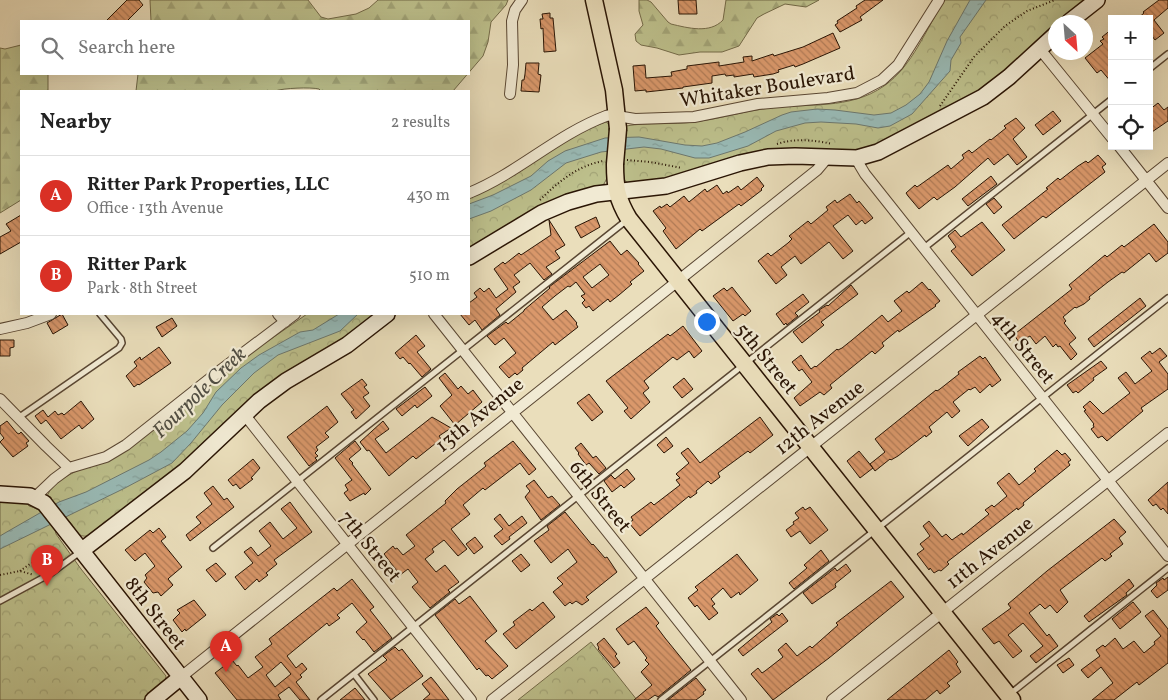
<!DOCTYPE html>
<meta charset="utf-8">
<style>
body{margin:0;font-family:Vollkorn,serif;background:#f6f6f6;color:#222}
.controls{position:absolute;right:15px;top:15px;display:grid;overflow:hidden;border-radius:0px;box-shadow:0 5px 20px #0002}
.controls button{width:45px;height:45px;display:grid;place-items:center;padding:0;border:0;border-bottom:1px solid #e0e0e0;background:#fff;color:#222;font:25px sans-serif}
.compass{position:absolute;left:1048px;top:15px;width:45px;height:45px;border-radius:50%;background:#fff;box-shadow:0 5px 20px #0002;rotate:154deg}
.you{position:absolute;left:706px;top:321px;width:18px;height:18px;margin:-12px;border:4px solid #fff;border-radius:50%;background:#1a73e8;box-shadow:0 0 0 8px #1a73e833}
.badge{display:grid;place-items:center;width:32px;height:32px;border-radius:50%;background:#d93025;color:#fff;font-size:16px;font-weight:700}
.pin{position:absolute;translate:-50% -41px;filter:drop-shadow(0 1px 2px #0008)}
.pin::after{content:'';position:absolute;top:26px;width:18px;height:15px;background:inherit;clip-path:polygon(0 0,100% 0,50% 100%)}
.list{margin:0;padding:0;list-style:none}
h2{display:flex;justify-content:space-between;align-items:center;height:65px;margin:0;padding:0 20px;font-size:21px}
h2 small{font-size:16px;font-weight:400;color:#767676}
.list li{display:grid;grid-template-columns:32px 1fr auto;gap:15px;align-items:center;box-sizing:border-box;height:80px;padding:0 20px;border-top:1px solid #e0e0e0}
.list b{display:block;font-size:19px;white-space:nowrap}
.list p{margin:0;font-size:16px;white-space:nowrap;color:#767676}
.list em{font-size:16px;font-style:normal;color:#767676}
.icon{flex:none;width:28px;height:28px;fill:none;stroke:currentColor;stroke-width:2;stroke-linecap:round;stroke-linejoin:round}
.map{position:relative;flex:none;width:1168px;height:700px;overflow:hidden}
.search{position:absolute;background:#fff;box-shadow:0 5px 20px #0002;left:20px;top:20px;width:450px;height:55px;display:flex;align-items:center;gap:12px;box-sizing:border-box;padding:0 18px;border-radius:0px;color:#767676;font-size:19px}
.panel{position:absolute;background:#fff;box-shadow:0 5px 20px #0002;left:20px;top:90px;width:450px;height:225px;border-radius:0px}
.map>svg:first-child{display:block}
.forest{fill:url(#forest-firs);stroke:#736a48}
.park{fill:url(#park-crowns);stroke:#736a48}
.water{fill:url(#water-ripples);stroke:#6c786f}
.building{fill:url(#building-back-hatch);stroke:#291404;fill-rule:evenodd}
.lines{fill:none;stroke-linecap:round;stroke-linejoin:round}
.lane-casing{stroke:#594632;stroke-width:8}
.street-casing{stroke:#594632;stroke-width:12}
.secondary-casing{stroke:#291404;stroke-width:18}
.primary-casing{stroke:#291404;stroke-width:19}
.path{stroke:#291404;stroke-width:2;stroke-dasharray:1 2.5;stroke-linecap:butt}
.lane{stroke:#f1ead3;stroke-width:5}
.street{stroke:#f1ead3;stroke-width:10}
.secondary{stroke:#f1ead3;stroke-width:15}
.primary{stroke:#eadebb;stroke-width:16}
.primary-bridge-casing{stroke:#291404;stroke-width:19;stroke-linecap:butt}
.primary-bridge{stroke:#eadebb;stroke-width:16}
.labels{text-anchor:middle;stroke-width:4.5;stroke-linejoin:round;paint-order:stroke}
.street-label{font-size:20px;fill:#291404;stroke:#f1ead3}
.water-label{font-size:21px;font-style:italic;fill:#504e43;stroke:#f1ead3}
</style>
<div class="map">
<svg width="1168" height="700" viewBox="0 0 1168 700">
<defs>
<pattern id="forest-firs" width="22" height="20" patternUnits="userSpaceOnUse" patternTransform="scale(1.25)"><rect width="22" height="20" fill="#bdc08c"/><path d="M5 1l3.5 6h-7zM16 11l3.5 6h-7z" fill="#a2a477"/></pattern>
<pattern id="park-crowns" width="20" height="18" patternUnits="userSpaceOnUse" patternTransform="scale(1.25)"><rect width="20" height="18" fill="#bdc08c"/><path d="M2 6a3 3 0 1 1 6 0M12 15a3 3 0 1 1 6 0" fill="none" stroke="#a2a477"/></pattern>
<pattern id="water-ripples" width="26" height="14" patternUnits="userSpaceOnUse" patternTransform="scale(1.25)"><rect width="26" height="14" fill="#99bbb7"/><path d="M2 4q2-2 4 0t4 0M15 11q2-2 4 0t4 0" fill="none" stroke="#84a09c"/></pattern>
<pattern id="building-back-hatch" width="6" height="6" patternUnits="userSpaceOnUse" patternTransform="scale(1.25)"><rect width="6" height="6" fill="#da986b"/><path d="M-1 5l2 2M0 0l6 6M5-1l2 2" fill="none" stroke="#b17b56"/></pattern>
</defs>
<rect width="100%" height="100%" fill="#eadebb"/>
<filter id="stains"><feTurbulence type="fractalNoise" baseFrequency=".004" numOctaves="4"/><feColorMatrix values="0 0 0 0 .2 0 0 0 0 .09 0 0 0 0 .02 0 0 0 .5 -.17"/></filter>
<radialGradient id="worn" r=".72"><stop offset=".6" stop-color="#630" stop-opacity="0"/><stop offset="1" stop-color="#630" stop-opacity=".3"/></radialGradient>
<path class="forest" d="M150,0H308L321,17L328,19L356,14L369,8L378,0H508L506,5L491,22L488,42L483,56L453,91H321L319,89C311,87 283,88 275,91H136L138,74H469V21H151Z
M639,0H647L651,2L668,22L671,24C688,28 710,34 723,20L726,0H819L806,7L785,4L764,14L757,18L739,46L722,52H700L679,55L657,48L641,45L636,41L635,34L643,25L639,11Z
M21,45V74H48V91H21V200L0,213V48L5,49Z"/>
<path class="park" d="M945,0H1088L1060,22H1056L1055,26L995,82L891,140L862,151L629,184L623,179L624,128L626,126C648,122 672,125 694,122C720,119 744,111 769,108C807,103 850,110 884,86C913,66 926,28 945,0Z
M606,122L612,126L609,174L604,184L469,251V197C483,191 498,185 511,177C543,158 571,133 606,122Z
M307,314H378L92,535C88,536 84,537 80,535C75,532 73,525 70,522C62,516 52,507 51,497L47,496C53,481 72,473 86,467Z
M0,498L26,501L29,506C41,509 55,521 56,534L81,569L166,676L165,682L143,700H0Z
M591,642L637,700H518Z"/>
<path class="water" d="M970,0H986L960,37L961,43L951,60L950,71L912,114L890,126L878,128L856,124L821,122L805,123L776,131L748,146L709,158H695L661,149L644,147L601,152L566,163L531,190L491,211L469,219V204L493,195L531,176L548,161L565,151L605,138L639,137L685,145L702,146L717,143L745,132L782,115L791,112L817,109L835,110L874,115L891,113L906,105L920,94L929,82L947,41Z
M339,314H358L340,331L278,355L254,373L222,405L191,443L172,463L125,488L0,549V536L5,533L59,502L86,492L149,460L161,452L187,431L203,413L216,392L241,368L259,355L300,332L313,330Z"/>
<path class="building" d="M127,0H139L143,5L127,21H106Z
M678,0H696L697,14H679Z
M865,0H883L860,17L862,20L840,32L835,25L838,23L837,21L857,8L856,6Z
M1159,0H1168V8L1154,20L1164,33L1155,40L1149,32V19H1137L1144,13L1143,12Z
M550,13V18H553L556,51L544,52L543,28L541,29L540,19H543L542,14Z
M1112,29V83L1101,70L1097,73L1085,58L1103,44L1100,41L1104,39L1102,37Z
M833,33L840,48L803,64L795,67L794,65L778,70L779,72L773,74L754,77L753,74L734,77V75L726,76L725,74L712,76V83L683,87V88L646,92V90L635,91L633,66L645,65L646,78L672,76L671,72L687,69V66L719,62V66L744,62L743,57L752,56V61L773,54L774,56L803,47Z
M526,63H539L538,74L541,75L539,92L521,91L522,80H524L525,74Z
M1158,103L1164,110L1168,107V121L1149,134V110Z
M1053,111L1061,121L1043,135L1035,125Z
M1016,118L1025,128L1013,139L1027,157L1017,165L1008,154L994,165L988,158L955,187L937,200L934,197L919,209L908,196L906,193L915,185L917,187L948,165L951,169L964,158L962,155L969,150L972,153L990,139L991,140L1006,128L1004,126Z
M1098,155L1106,164L1102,167L1105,172L1046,218L1043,216L1014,239L1002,225L1048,189L1046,188L1058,178L1060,180L1078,166L1086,161L1088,163Z
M991,176L997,184L968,206L962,199Z
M757,177L764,186L761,189L762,190L741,206L739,204L702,231L700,229L676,249L663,231L666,228L653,211L660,206L661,208L667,204L670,207L684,196L689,202L705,189L707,192L717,185L723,194L727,191L728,193L738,186L741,190Z
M850,194L857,203L859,201L873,218L865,224L862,220L856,225L848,215L833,226L853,251L843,259L829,242L801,264L795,256L781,267L787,275L776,284L758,261L768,253L771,256L788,243L792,239L789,236L808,221L811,224L828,210L826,207L835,200L837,203Z
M994,198L1002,207L994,214L986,204Z
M21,215V242L0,254V237L11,231L6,224Z
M596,217L600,227L581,238L575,227Z
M549,220L565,245L555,251L560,258L546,267L552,274L544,280L530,263L514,275L520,282L513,287L516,292L496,309L500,315L482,330L475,320L469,325L460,314H469V303L477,297L474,293L480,288L484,292L489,288L496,298L508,289L494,269L503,262L505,264L519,253L521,255L551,235Z
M982,222L1005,250L972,276L951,251L956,247L948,236L955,230L961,237Z
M1154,224L1168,242V253L1156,262L1149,253L1124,273L1122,272L1108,282L1089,297L1090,299L1084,304L1076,308L1075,307L1063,317L1066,321L1064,323L1076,338L1069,344L1077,354L1071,360L1060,346L1058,347L1056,344L1053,347L1045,336L1036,344L1030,336L1019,342L1014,335L1016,333L1072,289L1069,285L1105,255L1107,257L1122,245L1124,247Z
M610,241L621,255L627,250L639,263L638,264L644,271L630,282L632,284L619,295L610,302L608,299L593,311L589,306L586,308L582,303L585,300L581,296L585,294L576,282L570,287L568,286L555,296L542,307L553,320L566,310L577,323L576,324L578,327L555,345L553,342L522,368L523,370L517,375L515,373L509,378L499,367L516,353L504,338L495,345L487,336L506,322L508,324L524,311V310L550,288L549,287ZM600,264L609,275L592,288L583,277Z
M922,282L929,290L930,289L940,301L935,305L936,306L899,332L898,330L882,343L884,346L875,354L872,351L830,385L832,388L824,395L820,392L800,406L794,398L812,382L802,369L799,371L792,362L801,355L811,369L815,366L816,367L837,349L838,350L842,348L852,340L882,315L888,322L902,311L894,301L907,291L909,293Z
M851,285L858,294L821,322L824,325L802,343L793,332L820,312L819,310L827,305L828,306Z
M732,287L751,311L745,316L743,314L733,321L713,296L724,288L727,291Z
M803,294L809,302L795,313L798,316L787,325L786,323L784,325L776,314Z
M1140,298L1146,306L1094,347L1088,339Z
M62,314L68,325L53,334L47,323Z
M172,318L177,326L162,337L156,327Z
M683,326L702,351L694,358L689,351L677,360L673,357L644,381L649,388L643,393L650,402L631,419L624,411L628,408L606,381L668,334L670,336Z
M416,335L425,346L417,352L431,369L422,377L410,363L409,364L403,357L400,359L395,353Z
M0,340H14V347L10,348V356H0Z
M159,347L171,363L139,385L138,384L134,387L126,376L137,366L134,362L140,357L141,360Z
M1160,348L1167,356L1159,362L1168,374V389L1141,408L1143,411L1107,441L1102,436L1098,438L1091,429L1094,427L1093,425L1094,424L1084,411L1086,410L1083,407L1090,401L1103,414L1130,393L1118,378L1126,372L1135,384L1152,371L1141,358L1150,351L1152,354Z
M980,356L983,359L985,357L1001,380L992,387L990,384L980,393L975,387L970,390L969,389L953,402L960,411L952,418L947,412L929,427L932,432L926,437L925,435L898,456L891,460L890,459L875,471L870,464L885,452L875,439L936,390L937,391L940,389L959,374L958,372Z
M1101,361L1107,368L1093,378L1094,380L1078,393L1076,391L1073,393L1067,385Z
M445,373L458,389L461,386L468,394L473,390L482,402L455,425L440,406L452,395L439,378Z
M684,378L693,389L682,398L673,387Z
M362,379L367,385L364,387L369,393L363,397L370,406L356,419L351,412L354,410L341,394Z
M425,387L432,396L417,408L415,405L402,416L396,409Z
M589,394L603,412L592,421L577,403Z
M81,401L94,419L82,429L79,425L61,439L46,420L41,424L35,416L43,410L48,417L55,411L58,415L62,413L64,415Z
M327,406L338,422L325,433L329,437L316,447L318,450L315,453L318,456L315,458L317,460L309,466L287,437Z
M432,417L451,428L439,436L441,439L416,459L413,456L389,476L369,450L367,451L360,442L383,421L389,429L375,439L386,453Z
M760,417L773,435L750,453L748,451L718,473L720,477L711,484L708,481L696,491L697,493L690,498L689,496L640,536L629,523L633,520L631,517L651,502L654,505L680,485L676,480L680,478L676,474L689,463L681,453L688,448L700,463Z
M982,419L989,427L968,446L959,436Z
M7,421L17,433L19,434L21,432L29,441L26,443L28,446L13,457L0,442L4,438L0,433V426Z
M666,437L673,446L664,453L657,445Z
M355,441L361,449L349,459L353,463L352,464L371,489L365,495L364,493L350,501L344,493L348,490L345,485L352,480L335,458Z
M513,441L536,469L529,475L520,463L485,490L483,488L463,505L470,514L451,529L467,549L458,556L444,540L432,549L434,552L425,559L436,572L445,565L459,582L448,590L450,592L430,608L412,587L418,582L408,569L400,575L384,554L393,546L395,549L397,548L403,555L415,546L406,535L446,503L445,501L457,489L486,466L484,463Z
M581,443L593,458L596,456L606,468L599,474L589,463L586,465L578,454L579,453L575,448Z
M1057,450L1062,455L1065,453L1071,460L1068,462L1070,465L1023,503L1024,505L1018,510L1017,508L947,562L949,564L941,571L939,570L934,573L930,568L929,570L917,554L924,549L920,544L930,536L923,526L929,521L942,537L946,534L952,540L962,533L963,535L989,514L985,510L992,505L994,507L1007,496L997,483L1009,473L1019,485L1036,471L1034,469Z
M859,451L873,468L860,478L847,461Z
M253,459L260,468L251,478L253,479L240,489L236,484L233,486L228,480Z
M627,469L635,479L624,488L621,485L612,492L604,481L611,475L615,479Z
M534,480L548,498L552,496L560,505L541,520L525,497L530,491L526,486Z
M1168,482V514L1163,508L1161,510L1156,504L1153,506L1148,500Z
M213,486L224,500L227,498L234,507L190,541L186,535L201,523L196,517L212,504L204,493Z
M290,502L312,532L274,560L277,564L266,573L268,575L259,582L257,579L245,590L235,577L253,563L244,552L251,547L258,556L271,546L259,531L270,522L283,539L297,528L281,509Z
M803,507L805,510L810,507L828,530L810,544L800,531L791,537L786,530L794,524L793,522L799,518L795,513Z
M565,512L592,545L593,544L605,558L607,557L617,572L586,597L589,600L582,605L576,601L572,604L570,602L565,606L553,592L563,584L557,578L577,562L568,549L551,563L534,541L549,530L547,526Z
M500,514L509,526L522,516L527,523L509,537L510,539L502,545L494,536L503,529L494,519Z
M1114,519L1126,532L1119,538L1123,544L1110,554L1112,556L1105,561L1102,558L1060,590L1068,602L1057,613L1050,605L1045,609L1040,604L1029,613L1047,636L1049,634L1058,646L1036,663L1030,656L1043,646L1023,623L1008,635L1022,651L1013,658L999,641L994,644L982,629L1011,608L1008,604L1047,571Z
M159,528L166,537L161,541L182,567L169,578L168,579L173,585L161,596L158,592L153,593L144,582L147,578L145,575L155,566L145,553L135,561L125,550L150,530L153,533Z
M475,537L483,547L474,554L466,544Z
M821,550L829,561L794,589L789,583L807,568L804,565Z
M521,554L530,565L521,572L512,561Z
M737,554L758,580L740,595L739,592L731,598L723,588L711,599L715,604L712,606L718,613L709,620L697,605L695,607L688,598L698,590L695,587Z
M216,563L226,574L216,582L206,570Z
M846,564L851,571L835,584L836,587L812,604L803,593L835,568L837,571Z
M1168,577V590L1157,598L1151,591L1157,585L1156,583L1163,578L1164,580Z
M352,579L374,607L370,610L392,638L374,652L364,639L363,640L356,632L367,622L352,603L337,615L340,618L329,626L327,623L287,656L296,668L302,663L307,669L300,675L302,677L296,682L310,700H300L289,687L278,695L281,700H237L215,673L232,660L237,666L238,665L248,678L263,667L255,657L272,644L269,639L334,588L337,591ZM281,662L291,674L275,687L266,675Z
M1129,579L1134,586L1126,593L1127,595L1089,622L1084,616Z
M891,581L904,597L829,658L773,700L751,674L758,668L762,673L765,671L783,657L778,650L786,643L797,656L810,646L812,648L838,625L836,623Z
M470,596L497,631L485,641L508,666L492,679L488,675L486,676L479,668L477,670L435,615L455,599L459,604Z
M194,600L206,615L186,631L185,629L182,632L173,620L180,613L177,610Z
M543,602L555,617L516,649L503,634L515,625L513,622L530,609L532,611Z
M1133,602L1141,612L1120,629L1112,619Z
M646,607L659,623L656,626L665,638L691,670L658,697L655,695L648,700H634L652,685L641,672L649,664L645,660L647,658L634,641L628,645L616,629Z
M1153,610L1168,629V663L1139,685L1137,682L1114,700H1092L1113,683L1101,667L1088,678L1081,670L1100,656L1096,650L1103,645L1105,647L1115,638L1123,649L1134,641L1144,653L1155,644L1154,642L1161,636L1145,616Z
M782,613L788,621L743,656L738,650L772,622L770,619L777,614L779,616Z
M604,638L617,654L615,656L620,663L614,668L598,649L599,648L597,644Z
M395,647L399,651L402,649L423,676L391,700L368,674L387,660L383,656Z
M949,650L958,662L956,664L961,672L947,683L950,686L940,694L937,690L925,700H887Z
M1069,658L1074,665L1063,673L1057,665Z
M431,677L436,683L449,700H423L430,694L422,684Z
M696,678L706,690L703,692L704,694L696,700H668Z
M355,688L365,700H340Z"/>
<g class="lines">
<g class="lane-casing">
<path id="lane" d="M1149,69L1168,54
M924,248L1112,99
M18,418L119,348L122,343L121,339L100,314
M213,548L627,220
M0,601L50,574L80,552
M354,674L374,700
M1010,694L1168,568
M321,700L911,232
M661,700L1168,298"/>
</g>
<g class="street-casing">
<path id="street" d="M1039,48L1112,138
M510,94L513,65L512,21L515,10L522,0
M1119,146L1168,208
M857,158L859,164L865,174L1168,556
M469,193C518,173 556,135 606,116L611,115L635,119L694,117L758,104L828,98L857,93L882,80L898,65L939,0
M278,314L285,322
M434,314L741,700
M0,329L27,323L51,314
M0,399L46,446L69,468
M244,414L471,700
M34,498L54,479L69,468L106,457L126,445L222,369L295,314
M181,677L817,170L828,157
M492,700L1168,163
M832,700L1168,433"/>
</g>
<g class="secondary-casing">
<path id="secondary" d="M1069,22L1097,0
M469,257L542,213L568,202L596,194L666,186L740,163L768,157L795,156L857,158L878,152L983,97L1009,77L1056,34
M0,494L30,496L44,503L199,700
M81,551L185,471L259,401L286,381L347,345L387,314
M153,700L181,677"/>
</g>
<g class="primary-casing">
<path id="primary" d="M594,0L614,90L618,129
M615,164C615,187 617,199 629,219L1012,700"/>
</g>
<path class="path" d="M940,106L974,57L1005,26L1027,11L1055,0
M777,144C794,138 815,140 832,144
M627,160L650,162L682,168
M540,200C558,182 577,166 603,161
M43,555L44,570
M20,571L43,555
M0,575L20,571L34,575"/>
<use href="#lane" class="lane"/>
<use href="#street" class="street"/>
<use href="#secondary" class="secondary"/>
<use href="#primary" class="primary"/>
<g class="primary-bridge-casing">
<path id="primary-bridge" d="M615,164L618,129"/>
</g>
<use href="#primary-bridge" class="primary-bridge"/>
</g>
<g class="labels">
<g class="street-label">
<text transform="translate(767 86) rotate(-9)" y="7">Whitaker Boulevard</text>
<text transform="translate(1024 347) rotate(51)" y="7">4th Street</text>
<text transform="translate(767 358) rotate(51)" y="7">5th Street</text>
<text transform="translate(479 414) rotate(-39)" y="7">13th Avenue</text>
<text transform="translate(819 417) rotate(-38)" y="7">12th Avenue</text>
<text transform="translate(601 496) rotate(51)" y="7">6th Street</text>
<text transform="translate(371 546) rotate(51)" y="7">7th Street</text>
<text transform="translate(989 552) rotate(-38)" y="7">11th Avenue</text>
<text transform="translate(156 613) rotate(52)" y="7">8th Street</text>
</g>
<g class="water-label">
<text transform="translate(199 392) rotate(-44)" y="7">Fourpole Creek</text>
</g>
</g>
<rect width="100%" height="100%" filter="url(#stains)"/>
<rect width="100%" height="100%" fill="url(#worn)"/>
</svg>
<div class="controls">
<button>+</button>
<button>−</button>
<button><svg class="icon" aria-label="locate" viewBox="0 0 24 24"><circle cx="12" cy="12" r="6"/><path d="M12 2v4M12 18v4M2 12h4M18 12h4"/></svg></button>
</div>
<svg class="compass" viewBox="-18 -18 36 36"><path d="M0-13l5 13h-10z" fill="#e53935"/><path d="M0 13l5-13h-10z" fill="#767676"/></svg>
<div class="you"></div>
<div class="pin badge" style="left:226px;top:672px">A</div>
<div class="pin badge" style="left:47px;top:586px">B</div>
<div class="search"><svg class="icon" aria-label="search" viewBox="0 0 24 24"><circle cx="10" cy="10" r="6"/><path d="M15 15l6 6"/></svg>Search here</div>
<section class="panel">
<h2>Nearby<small>2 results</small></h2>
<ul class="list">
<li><span class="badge">A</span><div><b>Ritter Park Properties, LLC</b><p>Office · 13th Avenue</p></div><em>430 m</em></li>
<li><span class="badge">B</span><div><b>Ritter Park</b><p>Park · 8th Street</p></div><em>510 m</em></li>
</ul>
</section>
</div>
